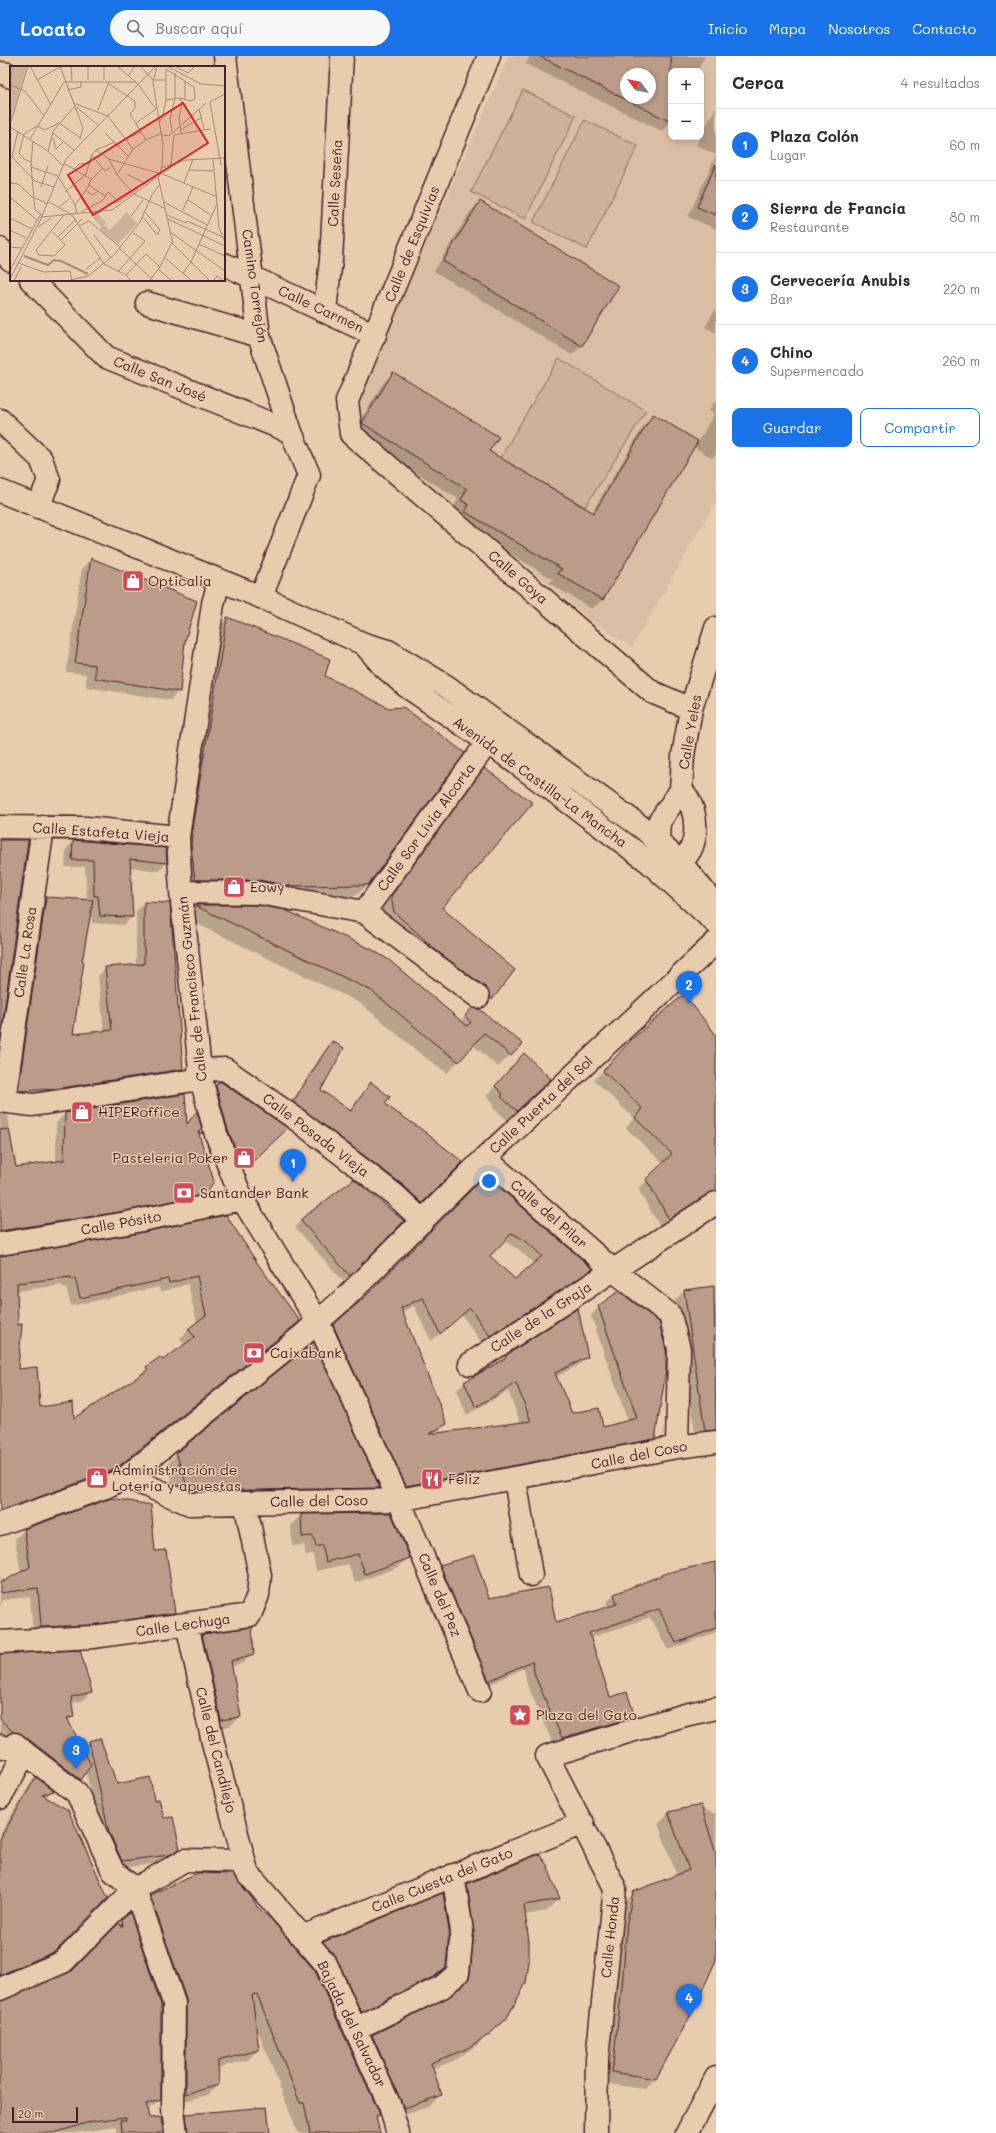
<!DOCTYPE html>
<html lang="es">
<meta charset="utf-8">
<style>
body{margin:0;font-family:Mali,sans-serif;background:#f7f7f7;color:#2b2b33}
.controls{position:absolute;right:12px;top:12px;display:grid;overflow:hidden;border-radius:8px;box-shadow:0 2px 6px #0003}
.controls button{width:36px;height:36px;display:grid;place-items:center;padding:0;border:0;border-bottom:1px solid #e1e1e2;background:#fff;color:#2b2b33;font:20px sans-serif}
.compass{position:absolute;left:620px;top:12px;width:36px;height:36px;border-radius:50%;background:#fff;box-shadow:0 2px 6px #0003;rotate:302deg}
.scale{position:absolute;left:12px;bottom:10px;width:66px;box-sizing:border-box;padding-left:4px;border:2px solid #4a1f2b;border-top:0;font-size:11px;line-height:14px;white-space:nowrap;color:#4a1f2b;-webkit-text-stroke:3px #e7cdae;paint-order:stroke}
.you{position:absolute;left:489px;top:1125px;width:14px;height:14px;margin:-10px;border:3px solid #fff;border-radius:50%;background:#1a73e8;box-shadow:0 0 0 6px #1a73e833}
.badge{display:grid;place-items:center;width:26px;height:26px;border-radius:50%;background:#1a73e8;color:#fff;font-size:13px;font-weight:700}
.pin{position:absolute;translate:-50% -33px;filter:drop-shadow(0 1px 2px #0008)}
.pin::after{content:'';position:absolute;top:21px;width:14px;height:12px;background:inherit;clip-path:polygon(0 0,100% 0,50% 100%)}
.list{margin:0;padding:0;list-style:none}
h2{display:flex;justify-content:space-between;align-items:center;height:52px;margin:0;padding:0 16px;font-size:17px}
h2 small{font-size:13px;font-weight:400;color:#7c7c81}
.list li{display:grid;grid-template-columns:26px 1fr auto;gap:12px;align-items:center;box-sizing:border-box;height:72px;padding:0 16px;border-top:1px solid #e1e1e2}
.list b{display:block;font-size:15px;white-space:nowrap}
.list p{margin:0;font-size:13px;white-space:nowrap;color:#7c7c81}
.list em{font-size:13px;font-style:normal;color:#7c7c81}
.actions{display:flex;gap:8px;padding:12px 16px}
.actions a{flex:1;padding:9px 0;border:1px solid #1a73e8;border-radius:8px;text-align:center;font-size:14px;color:#1a73e8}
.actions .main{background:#1a73e8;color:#fff}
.icon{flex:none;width:22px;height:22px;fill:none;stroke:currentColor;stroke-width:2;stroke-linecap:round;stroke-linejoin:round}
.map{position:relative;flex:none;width:716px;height:2077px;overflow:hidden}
header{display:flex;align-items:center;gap:24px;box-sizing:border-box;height:56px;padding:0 20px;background:#1a73e8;color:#fff}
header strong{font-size:19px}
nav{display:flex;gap:22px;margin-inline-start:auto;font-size:14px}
.search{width:280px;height:36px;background:#f7f7f7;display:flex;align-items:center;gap:10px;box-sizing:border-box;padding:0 14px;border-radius:22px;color:#7c7c81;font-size:15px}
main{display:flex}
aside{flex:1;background:#fff}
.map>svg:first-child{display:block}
.built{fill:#dabea3;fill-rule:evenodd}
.green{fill:#ceb199;stroke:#8c6862}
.shadow{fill:#0003;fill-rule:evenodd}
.building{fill:#bb9c8a;stroke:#4a1f2b;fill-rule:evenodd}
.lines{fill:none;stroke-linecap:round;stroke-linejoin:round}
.minor-casing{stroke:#4a1f2b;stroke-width:25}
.major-casing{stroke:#4a1f2b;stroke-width:25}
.minor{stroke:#e7cdae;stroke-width:22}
.major{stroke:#e7cdae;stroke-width:22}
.labels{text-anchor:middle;stroke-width:3;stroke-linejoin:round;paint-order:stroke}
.street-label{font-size:14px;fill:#4a1f2b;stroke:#e7cdae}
.poi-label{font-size:14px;fill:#4a1f2b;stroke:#e7cdae;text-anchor:start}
.inset-river{fill:none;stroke:#a9897a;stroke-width:2}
.inset-road{fill:none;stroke:#a8877a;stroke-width:1}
.view{fill:#d62828;fill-opacity:0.15;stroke:#d62828;stroke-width:2}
.inset-edge{fill:none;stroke:#4a1f2b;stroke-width:2}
</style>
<header>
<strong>Locato</strong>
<div class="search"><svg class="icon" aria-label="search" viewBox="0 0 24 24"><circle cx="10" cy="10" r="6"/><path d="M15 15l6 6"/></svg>Buscar aquí</div>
<nav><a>Inicio</a><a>Mapa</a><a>Nosotros</a><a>Contacto</a></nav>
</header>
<main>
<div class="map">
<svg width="716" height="2077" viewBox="0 0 716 2077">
<rect width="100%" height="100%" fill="#e7cdae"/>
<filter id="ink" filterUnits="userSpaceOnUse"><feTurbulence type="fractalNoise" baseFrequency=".025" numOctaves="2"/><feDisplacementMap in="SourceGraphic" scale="8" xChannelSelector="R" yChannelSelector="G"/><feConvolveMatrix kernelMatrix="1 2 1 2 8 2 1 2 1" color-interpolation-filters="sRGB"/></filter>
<g filter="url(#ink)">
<path class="built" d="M509,0H716V446L632,591L590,564L361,370L357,344ZM671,15H701V81H671ZM626,18H650V42H626Z"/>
<path class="green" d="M523,34L576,60L525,163L471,136Z
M585,64L638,90L587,193L533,166Z
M559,302L646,355L585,451L500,402Z"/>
<path class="shadow" d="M530,0H705L697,15H671V66L662,75L526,8ZM626,18H650V42H626Z
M716,51V173L688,161L716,99L696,89Z
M480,146L582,289L572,299L434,215L470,156Z
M716,252V277L705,271Z
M394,317L488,396L592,456L644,369L654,359L698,386L714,358L709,355L716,343V398L712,402L694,391L602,544L592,553L549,527L553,523L456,466L452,454L458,443L353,376L384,326Z
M91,503L184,584L179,635L170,644L86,631V618L66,616L82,512Z
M228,562L324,621L367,829L356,840L277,841L184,835L180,802L217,574Z
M716,625V633L714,632Z
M485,713L441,852L514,915L479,955L522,988L498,1011L473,989L447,1017L422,999L360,947L185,862L197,850L460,965L472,953L478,954L473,943L379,854L472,726Z
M74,785L165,793L166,807L158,815L130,811L132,861L124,869L92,867L91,855L81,907L72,979L104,976L98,920L106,912L136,910V855L144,847L169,848L182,1013L174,1021L11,1042L38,850L46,842L87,845L85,811H65L66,793Z
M716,981V1139L660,1171L638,1133L664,1108L626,1072L634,1062L594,1024L621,996Z
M333,987L320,1034L349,1055L371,1027L390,1053L462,1106L413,1155L286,1054L324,995Z
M515,1008L540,1033L507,1064L492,1051L494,1048L486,1040Z
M219,1027L278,1080L237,1119L210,1036Z
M196,1057L202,1078L199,1081L205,1137L196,1147L0,1182V1058L8,1059L15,1112L56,1106V1067L65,1058L186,1068Z
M483,1123L591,1213L583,1221L482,1287L462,1259L431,1285L414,1250L402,1256L446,1368L432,1379L521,1368L508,1335L467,1359L456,1335L464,1327L500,1306L506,1301H587L579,1309L556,1321L571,1359L602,1373L628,1366L591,1259L599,1251L654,1382L645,1390L398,1438L325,1278L367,1241ZM504,1185L518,1193L534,1208L515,1225L489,1201Z
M301,1165H403L343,1225L295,1171Z
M0,1201L257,1209L299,1265L109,1419L0,1460ZM188,1228L197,1267L180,1282L185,1290L162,1306L147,1312L138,1321L73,1364L39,1352L17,1314V1235L62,1229L63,1232L66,1231L71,1250L159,1231L160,1236Z
M713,1232L716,1257V1381L696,1384L675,1244L684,1235Z
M177,1398L379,1432L369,1441L178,1443L167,1408Z
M390,1458L409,1501L399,1511L355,1527L348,1508L316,1515L313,1498L306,1500L304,1489L292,1490L291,1469L301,1459Z
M24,1474L154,1496L174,1557L165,1566L33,1580L30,1541L2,1544L0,1552V1520L4,1526L21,1517L15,1483Z
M716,1507V1576L668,1594L650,1561L590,1582L610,1642L634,1661L625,1669L554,1690L527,1628L524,1612L481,1633L433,1518L441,1510L488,1543L555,1568L608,1552L606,1547L614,1539Z
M203,1579L253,1597L243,1607L231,1611L240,1661L230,1670L211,1674L193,1589Z
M0,1599L91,1635L82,1645L71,1647L73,1660L68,1666L82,1693L89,1686L99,1683L116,1729L154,1745L179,1793L170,1801L160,1807L114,1813L101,1785L86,1715L71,1733L0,1681Z
M36,1722L52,1735L45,1742L107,1842L47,1903L0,1923V1778L29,1730Z
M698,1751L716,1758V1901L656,2022L645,2033L602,2027L623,1848L634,1837L677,1820L658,1768L669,1757Z
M197,1818L379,2060L375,2063L378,2077H298L256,1970L258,1994L248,2004L217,2012L218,2029L208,2039L176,2047V1954L141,1850L151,1839Z
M468,1828L559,1842L547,1855L525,1859L494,1973L476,1990L453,2005L432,2013L441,2038L428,2051L391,2064L360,1992L372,1980L448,1943L456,1937L458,1932L462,1889L455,1841Z
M129,1858L160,2044L146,2055L148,2063L161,2062L164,2077H117V2071L74,2077H0V1946L69,1918Z
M324,1887L445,1910L425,1929L353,1964L316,1895Z
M187,2059L269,2077H177V2070Z"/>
<path class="building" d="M539,0H671V66ZM626,18H650V42H626Z
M716,108V159L697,151Z
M480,145L619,230L582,290L443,205Z
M393,316L499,381L489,395L594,457L653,358L698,385L603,544L557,517L562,513L465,456L469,449L461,444L467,433L362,367Z
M91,502L197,545L185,585L180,636L95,622V609L75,607Z
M227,561L330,603L325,620L389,652L403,651L465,697L368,829L289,830L259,824H195L191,790L193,766Z
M484,712L533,747L442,852L515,914L492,944L485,931L437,895L394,856L391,840Z
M0,784H28L0,984Z
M73,784L166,792L167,807L130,803L133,861L100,860L98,840H94L93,804H72Z
M46,841L93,844L82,906H84L73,978L112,974L105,911L144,908V846L170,847L183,1013L55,1033L18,1035Z
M196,849H258L285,854L371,893L389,904L467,970L471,966L465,960L472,952L479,953L523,988L511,1000L484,977L459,1006L434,987L372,935L196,850Z
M684,938L716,979V1135L709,1137L669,1163L646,1123L672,1098L635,1062L642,1052L603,1015L630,985Z
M332,985L344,992L321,1034L351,1055L371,1026L390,1041L385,1047L390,1052L421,1073L463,1106L422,1147L403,1129L293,1046Z
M524,997L551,1023L517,1055L501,1041L503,1038L495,1030Z
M218,1026H221L288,1072L246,1112L242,1109L228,1074L216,1030Z
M185,1038L187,1068L197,1055L203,1078L198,1075L214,1125L206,1138L125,1155L0,1175V1074L9,1073L16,1111L64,1104L65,1057Z
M483,1122L488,1125L490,1123L593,1213L490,1280L470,1252L440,1278L423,1242L401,1252L447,1368L429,1378L531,1365L516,1327L476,1351L464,1326L506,1302L505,1300L578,1252L588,1301L555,1317L572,1357L599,1352L603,1371L637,1362L598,1250L619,1235L659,1266L666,1294V1315L655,1383L406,1430L333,1269L367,1239ZM512,1177L526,1185L542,1200L515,1223L490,1200Z
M354,1123L404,1165L350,1220L300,1164Z
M226,1159L258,1208L300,1265L119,1410L103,1418L0,1455V1200L129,1179ZM197,1220L206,1259L188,1273L195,1281L163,1304L160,1301L146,1311L148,1314L74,1362L73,1346L40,1351L37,1311L18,1313L22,1268L18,1269L17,1227L71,1221L72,1224L75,1222L80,1242L168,1223L169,1227Z
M714,1230L716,1374L705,1375L684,1234Z
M314,1286L380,1432L192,1435L188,1433L176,1397Z
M112,1442L151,1449L155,1495L166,1494L175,1557L92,1569L41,1571L38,1532L0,1537V1527L30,1511L24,1473Z
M391,1457L410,1502L365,1518L358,1498L326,1506L322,1489L316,1491L313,1480L302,1481L301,1458Z
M474,1499L489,1542L549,1531L556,1567L617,1548L614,1538L670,1516L716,1506V1572L676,1587L659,1553L589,1577L610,1641L627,1636L635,1661L562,1682L535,1620L532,1605L489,1625L440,1509Z
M252,1571L254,1598L231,1605L241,1661L221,1664L202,1578Z
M80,1594L92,1636L71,1641L74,1661L67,1662L91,1709L81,1724L23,1679L13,1676L0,1663V1598Z
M100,1682L117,1728L150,1721L154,1744L159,1743L164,1762L173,1761L180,1793L169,1799L122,1805L109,1776L89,1685Z
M36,1721L54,1735L42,1739L68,1754L108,1842L56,1895L0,1919V1783Z
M701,1749L716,1798V1904L694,1953L656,2023L612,2016L622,1931L627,1866L633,1836L689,1814L668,1756Z
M539,1798L547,1809L560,1843L524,1849L529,1886V1906L526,1927L519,1940L508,1960L490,1978L466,1993L431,2007L442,2039L404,2052L372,1979L447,1942L466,1926L470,1918L474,1876L467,1828Z
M197,1817L232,1818L252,1842L258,1852L272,1864L315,1915L378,2054L380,2060L376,2061L380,2077H310L304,2047H300L257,1938L252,1939L259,1994L218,2005L219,2029L186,2038V1943L150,1839Z
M443,1837L449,1875L446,1911L435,1920L361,1956L337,1903L323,1886Z
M130,1856L161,1949V2044L146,2048L149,2062L161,2061L163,2077H122L121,2064H126V2061L93,2065L54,2077H0V1945L72,1915L119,1867L121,1870H123L122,1864Z
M267,2051L270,2077H188L186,2058Z"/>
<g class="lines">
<g class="minor-casing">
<path id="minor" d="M225,0L259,280L291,376L309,419L261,541
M489,0L347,345L351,378L652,636L691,653
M0,17L8,18L11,21
M0,193L11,204
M224,208L375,279
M31,224L106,301L291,376
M147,247L259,280
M325,254L331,204L342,0
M0,364L41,403L49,424L38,451
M219,525L213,548L178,781L181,836L201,1023L216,1078L242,1143L318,1266L399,1444L480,1635
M0,771L86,772L178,781
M660,801L658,785L659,766L681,734L683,700L691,653L716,572
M663,803L675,808C702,798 700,751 681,734
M181,836L259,837L364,856L488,686
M364,856L478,941
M199,1014L225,1013L296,1063L395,1139L423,1165
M0,1045L33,1049L201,1023
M4,1045L43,771
M485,1102L613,1214L670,1259L679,1293L677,1391
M0,1188L127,1167L242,1143
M470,1308L716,1147
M126,1421L190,1448L399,1444L677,1391L716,1386
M515,1423L531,1519
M0,1468L108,1430L126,1421L303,1279L347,1240L485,1102L716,886
M187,1568L214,1691L248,1819
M0,1586L93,1581L250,1559L258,1539L260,1519L245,1447
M0,1690L25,1697L77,1737L113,1815L135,1833L174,1947L173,2053L176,2077
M0,1742L25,1697L15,1688
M302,1881L583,1767
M0,1933L63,1906L135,1833L185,1804L237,1805L326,1908L390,2050L398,2077
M355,1973L442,1931L458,1917L462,1875L453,1819
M596,2077L597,2003L615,1832L547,1700L685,1659L716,1652"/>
</g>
<g class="major-casing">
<path id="major" d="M0,435L261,541L364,588L388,595L446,630L644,773L680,806L716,850
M364,588L383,610L406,630L488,686L649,806L716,867
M687,2077L716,2022"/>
</g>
<use href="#minor" class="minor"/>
<use href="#major" class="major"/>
</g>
</g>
<defs>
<g id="shop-square" transform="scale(1.15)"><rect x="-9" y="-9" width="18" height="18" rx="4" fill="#d1495b" stroke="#e7cdae"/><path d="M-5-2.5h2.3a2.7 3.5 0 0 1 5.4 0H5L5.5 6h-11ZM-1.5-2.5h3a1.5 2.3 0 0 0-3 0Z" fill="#fff"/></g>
<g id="bank-square" transform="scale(1.15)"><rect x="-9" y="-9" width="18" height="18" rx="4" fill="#d1495b" stroke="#e7cdae"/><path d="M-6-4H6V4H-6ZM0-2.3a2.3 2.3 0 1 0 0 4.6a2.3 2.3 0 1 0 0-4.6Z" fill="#fff"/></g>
<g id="restaurant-square" transform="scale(1.15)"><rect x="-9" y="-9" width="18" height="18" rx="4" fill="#d1495b" stroke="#e7cdae"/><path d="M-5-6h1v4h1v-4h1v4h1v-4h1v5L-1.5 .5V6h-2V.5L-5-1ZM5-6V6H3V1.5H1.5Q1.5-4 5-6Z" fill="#fff"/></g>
<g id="sight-square" transform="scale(1.15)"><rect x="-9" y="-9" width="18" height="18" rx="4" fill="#d1495b" stroke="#e7cdae"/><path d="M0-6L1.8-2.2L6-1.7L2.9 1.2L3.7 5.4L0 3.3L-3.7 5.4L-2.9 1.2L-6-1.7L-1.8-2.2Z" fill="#fff"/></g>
</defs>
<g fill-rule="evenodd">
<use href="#shop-square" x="133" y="525"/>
<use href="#shop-square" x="234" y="831"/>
<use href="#shop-square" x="82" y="1056"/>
<use href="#shop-square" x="244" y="1102"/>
<use href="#bank-square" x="184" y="1137"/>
<use href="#bank-square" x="254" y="1297"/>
<use href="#shop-square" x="97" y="1422"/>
<use href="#restaurant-square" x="432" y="1423"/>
<use href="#sight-square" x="520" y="1659"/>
</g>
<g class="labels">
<g class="street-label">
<text transform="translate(335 127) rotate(-87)" y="5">Calle Seseña</text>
<text transform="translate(412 188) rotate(-68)" y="5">Calle de Esquivias</text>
<text transform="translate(255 230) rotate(82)" y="5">Camino Torrejón</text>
<text transform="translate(321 253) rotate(25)" y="5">Calle Carmen</text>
<text transform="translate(160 323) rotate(22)" y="5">Calle San José</text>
<text transform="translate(518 521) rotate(41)" y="5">Calle Goya</text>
<text transform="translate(690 676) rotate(-80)" y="5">Calle Yeles</text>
<text transform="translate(540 726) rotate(36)" y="5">Avenida de Castilla-La Mancha</text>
<text transform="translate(426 771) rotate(-54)" y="5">Calle Sor Livia Alcorta</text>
<text transform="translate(101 776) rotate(4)" y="5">Calle Estafeta Vieja</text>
<text transform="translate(25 896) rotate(-82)" y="5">Calle La Rosa</text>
<text transform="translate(192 933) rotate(-96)" y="5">Calle de Francisco Guzmán</text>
<text transform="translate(541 1049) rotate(-43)" y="5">Calle Puerta del Sol</text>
<text transform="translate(316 1079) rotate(37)" y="5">Calle Posada Vieja</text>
<text transform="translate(549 1158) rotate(41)" y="5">Calle del Pilar</text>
<text transform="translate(121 1167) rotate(-10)" y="5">Calle Pósito</text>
<text transform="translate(541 1261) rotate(-33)" y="5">Calle de la Graja</text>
<text transform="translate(639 1399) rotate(-11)" y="5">Calle del Coso</text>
<text transform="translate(319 1445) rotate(-1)" y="5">Calle del Coso</text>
<text transform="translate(440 1539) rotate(67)" y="5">Calle del Pez</text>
<text transform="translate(183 1569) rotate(-8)" y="5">Calle Lechuga</text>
<text transform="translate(216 1694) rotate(76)" y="5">Calle del Candilejo</text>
<text transform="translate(442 1824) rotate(-22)" y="5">Calle Cuesta del Gato</text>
<text transform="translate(610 1881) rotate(-84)" y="5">Calle Honda</text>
<text transform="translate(352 1968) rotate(64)" y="5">Bajada del Salvador</text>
</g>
<g class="poi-label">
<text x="148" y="530">Opticalia</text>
<text x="250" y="836">Eowy</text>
<text x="98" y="1061">HIPERoffice</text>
<text x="228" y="1107" text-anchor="end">Pasteleria Poker</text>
<text x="200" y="1142">Santander Bank</text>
<text x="270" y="1302">Caixabank</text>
<text x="112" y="1419">Administración de<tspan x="112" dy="16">Lotería y apuestas</tspan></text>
<text x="448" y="1428">Feliz</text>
<text x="536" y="1664">Plaza del Gato</text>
</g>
</g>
<g transform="translate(10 10)">
<rect width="215" height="215" fill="#e7cdae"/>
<path d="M3,1H17L0,56V18ZM117,146L127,158L108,178L90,164L91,160L84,153V149H89L96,156L94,159L100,164Z" fill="#ceb199"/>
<path class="inset-river" d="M14,190L38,199L44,194L51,195L78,208"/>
<path class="inset-road" d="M3,0H19M20,0L41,39M50,0L73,62L70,72M61,0L62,15M78,0V14M107,0L128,18L146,43M130,0L143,14H156M157,0L191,18L215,20M165,0L178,7L185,0M156,3L184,21L185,33L180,35L170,32L156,34M118,10L125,0M27,14L50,1M94,14V0M0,15L3,0M175,15V33M54,16H126M99,18L125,35V42L120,48L136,74M0,19L15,25L34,50M57,24L71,21V15M170,32L172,38L169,52L171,67M63,37L98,50L123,83M66,41L88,59M189,43L194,63M88,44L99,16M149,55L152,53L156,34V3M49,57L72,73M126,57L146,43M0,59L18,0M0,61L38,85L52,99M170,64L191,52M8,65L2,91L25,115L44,121M162,66L160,53L165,32V7M43,67L64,84M95,67L118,90M152,70L160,69L196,37M43,72L46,83L54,75M20,73L54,16M115,73L132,66M23,75L21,98L24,134L25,144L31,148M86,84L99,93L155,109L207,131M86,84L105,76M38,85L43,65L65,40M82,89L95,105L101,101M99,93L107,109L124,128L156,143M21,96L14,93L9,87L14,68L27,60L35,64L49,57M161,98L164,69L200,63M52,99L55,98L81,113L78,121L65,139L67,148M211,99L200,36L215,28M0,100V122M21,101L48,110L65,139M151,102L176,94L215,92M64,103L69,98L80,97L81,90L86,84M179,104L203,105M117,108L138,119M107,109L123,83L136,74L152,67M148,111L163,178L200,215M81,114L93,102M0,117L8,118L21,130L38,138M174,117L183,93M79,119L95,130M31,121L38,100M76,125L83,129L88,125M55,126L76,108L81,91M0,131L27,154M71,132L78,142M178,134L201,149M39,136L62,149L94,198L116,209L121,215M154,136L197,159M105,138L128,123M207,138L209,162L215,176M49,141L59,133M173,144L183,121M71,146L93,134L98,126L108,135M157,149L176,157L177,155L213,171M121,150L133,134M133,151L147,169L150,164L135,146M0,152L22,163M31,152L56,93L146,0M158,153L215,180M69,160L79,155L110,181M28,161L41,152M0,164L16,172M43,166L55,179L44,190L29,189L26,184L54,149M160,166L215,205M84,169L101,192M48,171L65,154M51,174L72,153M189,178L215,190M0,181L12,182M109,182L144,215M154,191L182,215M8,197L34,206L60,205L62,215M76,203L90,192M148,203L162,215M0,204L31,148M108,206L135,175L123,167M173,207L181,196L207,138L203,93M116,209L136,188L150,201M0,213L32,151L102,144L149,110L152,100L153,79L143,16L147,0M4,215L11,201M56,215L78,210L104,189L130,156L142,129L150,118M139,215L150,201L162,176M203,215L207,210L214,215"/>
<path class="view" d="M173,37L198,77L83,149L58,109Z"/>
<rect width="215" height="215" class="inset-edge"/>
</g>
</svg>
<div class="controls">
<button>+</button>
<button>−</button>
</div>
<svg class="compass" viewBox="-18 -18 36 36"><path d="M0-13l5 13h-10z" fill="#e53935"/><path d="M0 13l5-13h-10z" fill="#7c7c81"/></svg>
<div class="scale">20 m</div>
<div class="you"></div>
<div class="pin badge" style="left:293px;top:1126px">1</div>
<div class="pin badge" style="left:689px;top:948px">2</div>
<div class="pin badge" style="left:76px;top:1713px">3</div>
<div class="pin badge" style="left:689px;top:1961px">4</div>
</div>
<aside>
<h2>Cerca<small>4 resultados</small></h2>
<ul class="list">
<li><span class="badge">1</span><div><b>Plaza Colón</b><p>Lugar</p></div><em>60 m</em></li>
<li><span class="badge">2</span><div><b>Sierra de Francia</b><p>Restaurante</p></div><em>80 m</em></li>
<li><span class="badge">3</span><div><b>Cervecería Anubis</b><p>Bar</p></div><em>220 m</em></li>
<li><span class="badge">4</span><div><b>Chino</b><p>Supermercado</p></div><em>260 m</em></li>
</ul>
<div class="actions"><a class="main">Guardar</a><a>Compartir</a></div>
</aside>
</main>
